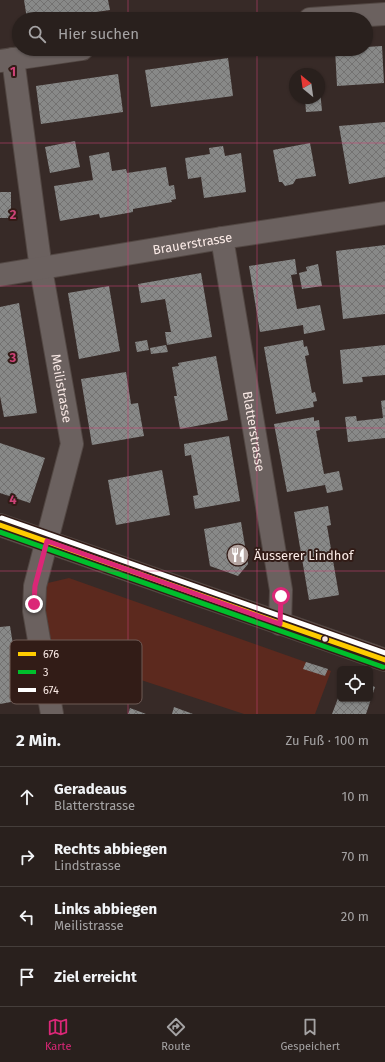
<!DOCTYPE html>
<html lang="de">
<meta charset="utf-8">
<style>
body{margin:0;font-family:"Fira Sans",sans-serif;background:#352d2a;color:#f1f3f6}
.controls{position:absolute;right:12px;bottom:12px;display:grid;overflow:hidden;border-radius:6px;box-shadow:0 1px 3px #0004}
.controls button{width:36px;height:36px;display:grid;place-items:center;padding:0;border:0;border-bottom:1px solid #453e3b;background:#29201d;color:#f1f3f6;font:20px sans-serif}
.compass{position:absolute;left:289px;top:68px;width:36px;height:36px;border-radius:50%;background:#29201d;box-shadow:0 1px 3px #0004;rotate:331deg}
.stop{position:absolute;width:12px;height:12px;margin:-9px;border:3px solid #db2777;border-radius:50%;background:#fff}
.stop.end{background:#db2777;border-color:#fff;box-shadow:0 1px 4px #0008}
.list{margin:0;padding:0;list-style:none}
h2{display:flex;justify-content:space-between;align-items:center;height:52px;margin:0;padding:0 16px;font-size:17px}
h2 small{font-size:13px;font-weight:400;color:#a5a3a4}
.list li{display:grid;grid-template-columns:26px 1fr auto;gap:12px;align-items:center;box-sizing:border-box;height:60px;padding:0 16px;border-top:1px solid #453e3b}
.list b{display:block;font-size:15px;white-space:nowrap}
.list p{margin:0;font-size:13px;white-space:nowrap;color:#a5a3a4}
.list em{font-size:13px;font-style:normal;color:#a5a3a4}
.icon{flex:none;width:22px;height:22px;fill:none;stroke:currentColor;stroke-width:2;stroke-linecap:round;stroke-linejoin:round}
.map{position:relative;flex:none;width:385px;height:714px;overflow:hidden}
.search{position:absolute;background:#29201d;box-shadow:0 1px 3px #0004;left:12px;right:12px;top:12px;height:44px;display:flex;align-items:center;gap:10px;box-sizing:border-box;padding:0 14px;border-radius:22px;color:#a5a3a4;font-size:15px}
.sheet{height:292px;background:#29201d}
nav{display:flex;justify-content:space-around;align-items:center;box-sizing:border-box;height:56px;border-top:1px solid #453e3b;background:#29201d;font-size:11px;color:#a5a3a4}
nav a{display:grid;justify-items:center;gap:2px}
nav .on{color:#db2777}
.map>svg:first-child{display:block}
.green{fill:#5c291e}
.building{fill:url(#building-cross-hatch)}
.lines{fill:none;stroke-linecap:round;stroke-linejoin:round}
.minor-casing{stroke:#524743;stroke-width:24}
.major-casing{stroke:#524743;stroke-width:24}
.minor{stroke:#6b615f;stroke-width:22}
.major{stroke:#6f5f5b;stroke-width:22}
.bus-1-casing{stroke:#321c17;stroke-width:8}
.bus-2-casing{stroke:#321c17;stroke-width:8}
.bus-3-casing{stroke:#321c17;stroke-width:8}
.bus-1{stroke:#fc0;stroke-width:5}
.bus-2{stroke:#00bf2c;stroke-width:5}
.bus-3{stroke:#fff;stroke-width:5}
.route{stroke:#db2777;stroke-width:5}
.grid{fill:none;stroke:#cd4277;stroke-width:1;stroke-opacity:0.55}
.bus-dot{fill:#f9e9e5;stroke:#321c17;stroke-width:1.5}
.labels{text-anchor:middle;stroke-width:4;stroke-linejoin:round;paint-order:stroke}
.street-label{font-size:13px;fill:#f9e9e5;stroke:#321c17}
.poi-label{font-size:13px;fill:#f9e9e5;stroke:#321c17;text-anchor:start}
.key{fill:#321c17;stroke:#6e5a55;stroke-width:1}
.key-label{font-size:11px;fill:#f9e9e5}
.grid-label{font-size:13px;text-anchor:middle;font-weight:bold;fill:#cd4277;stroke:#321c17;stroke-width:4;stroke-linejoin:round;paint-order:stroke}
</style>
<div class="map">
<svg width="385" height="714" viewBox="0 0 385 714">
<defs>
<pattern id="building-cross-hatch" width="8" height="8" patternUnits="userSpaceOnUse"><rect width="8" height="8" fill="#888988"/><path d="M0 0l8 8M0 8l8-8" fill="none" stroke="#737271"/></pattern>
</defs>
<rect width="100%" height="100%" fill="#372a27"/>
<path class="green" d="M69,578L331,671L315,714H244L41,647L35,586Z"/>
<path class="building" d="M24,0H108L110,10L47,19H27Z
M382,46L384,83L337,86L335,49H366V47Z
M228,58L233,96L151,107L145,70Z
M118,74L123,112L41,124L36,86Z
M319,90H320L322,111L306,112L305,98H319Z
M385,122V177L349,184L339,126Z
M75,141L80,167L50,173L45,147Z
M310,143L316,176L296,179L293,184L285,186L282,182H279L273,150Z
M223,146L225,156L241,153L246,192L204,198L201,177L188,179L185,158L210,154L209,148Z
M109,152L112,171L126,169L127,173L166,167L169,186L174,185L176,199L171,200L172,202L133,209V212L100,218L99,214L60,221L54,186L93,180L89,156Z
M0,192H11V218H0Z
M385,245V314L343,319L336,251Z
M295,259L297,274L291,275L297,309L320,305L325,330L304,334L303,325L260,332L249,266Z
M318,264L322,286L302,289L299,273L307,271L306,267Z
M201,273L212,337L167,345L165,332H171L165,299L141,303L138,284Z
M109,286L120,351L79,359L68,293Z
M19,303L37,413L4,417L0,396V307Z
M147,340L149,350L137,352L135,342Z
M303,340L304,347L307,346L309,355L305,356L312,393L315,392L317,401L313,402L314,407L276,414L264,347Z
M166,345L168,352L151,354L150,348Z
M385,345V375L362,377L363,382L343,384L340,350Z
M216,356L228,420L180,429L174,396H177L172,367L179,366L178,363Z
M126,372L131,404L138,403L144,436L92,445L81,379Z
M385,400V438L348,442L345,417L356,416L357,421L383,418L381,401Z
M314,417V421L319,420L320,430L316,431L324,474L339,471L343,490L327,493L325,485L287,492L274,424Z
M229,436L240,501L195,509L193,496L198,495L191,455L185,456L184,444Z
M0,443L45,458L30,503L0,493Z
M162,470L170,515L116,525L108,480Z
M328,506L331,525L327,526L339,595L309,600L294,512Z
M241,522L248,564L238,576L210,566L204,529Z
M10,626L22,700L0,704V627Z
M306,662L328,669L325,676L303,669Z
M370,685L375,687L366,714H332L340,693V699H370Z
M174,707L193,714H172Z
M130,708L146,714H128Z"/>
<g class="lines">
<g class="minor-casing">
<g id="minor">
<path d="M310,19L385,14"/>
<path id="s1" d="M13,59L41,269L72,444L35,586L34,611L52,714"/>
<path d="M0,61L82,49"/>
<path id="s2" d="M222,238L281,590L280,624"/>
<path id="s3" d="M0,275L222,238L385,213"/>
</g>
</g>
<g class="major-casing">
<path id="major" d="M0,525L385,660"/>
</g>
<use href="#minor" class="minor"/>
<use href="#major" class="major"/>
<g class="bus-1-casing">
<path id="bus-1" d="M0,525L385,660"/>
</g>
<g class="bus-2-casing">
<path id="bus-2" d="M0,532L383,667"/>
</g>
<g class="bus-3-casing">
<path id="bus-3" d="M2,518L385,653"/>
</g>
<use href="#bus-1" class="bus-1"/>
<use href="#bus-2" class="bus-2"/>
<use href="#bus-3" class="bus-3"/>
</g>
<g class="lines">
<path class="route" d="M34,604L35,586L47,541L280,624L281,596"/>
</g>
<path class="grid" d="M128,0V19M257,0V19M128,49V714M257,49V714M0,143H385M0,286H385M0,428H385M0,571H385"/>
<defs>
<g id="restaurant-disc" transform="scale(1.15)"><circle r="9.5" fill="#b5a6a2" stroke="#321c17"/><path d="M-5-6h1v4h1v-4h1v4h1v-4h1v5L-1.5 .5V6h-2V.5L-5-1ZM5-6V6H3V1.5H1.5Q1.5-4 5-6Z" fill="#fff"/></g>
</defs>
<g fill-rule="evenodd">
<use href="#restaurant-disc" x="238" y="555"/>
</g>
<circle class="bus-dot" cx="325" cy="639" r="3.5"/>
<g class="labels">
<g class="street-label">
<text dy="5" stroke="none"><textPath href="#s3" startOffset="195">Brauerstrasse</textPath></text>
<text dy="5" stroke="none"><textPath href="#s1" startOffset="333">Meilistrasse</textPath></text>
<text dy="5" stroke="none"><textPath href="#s2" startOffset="196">Blatterstrasse</textPath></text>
</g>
<g class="poi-label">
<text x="254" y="560">Äusserer Lindhof</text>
</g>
</g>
<rect x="10" y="640" width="132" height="64" rx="6" class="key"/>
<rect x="18" y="652" width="18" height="4" fill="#fc0"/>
<rect x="18" y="670" width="18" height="4" fill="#00bf2c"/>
<rect x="18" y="688" width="18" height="4" fill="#fff"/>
<g class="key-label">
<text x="43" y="658">676</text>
<text x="43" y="676">3</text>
<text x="43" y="694">674</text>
</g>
<g class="grid-label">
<text x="13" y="76">1</text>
<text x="13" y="219">2</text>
<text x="13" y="362">3</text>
<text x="13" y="504">4</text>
</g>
</svg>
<div class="controls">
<button><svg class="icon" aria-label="locate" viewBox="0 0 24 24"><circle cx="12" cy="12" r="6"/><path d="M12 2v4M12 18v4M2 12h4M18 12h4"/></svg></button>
</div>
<svg class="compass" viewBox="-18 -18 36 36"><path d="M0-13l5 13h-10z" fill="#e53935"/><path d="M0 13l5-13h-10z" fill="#a5a3a4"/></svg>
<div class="stop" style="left:281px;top:596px"></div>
<div class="stop end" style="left:34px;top:604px"></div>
<div class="search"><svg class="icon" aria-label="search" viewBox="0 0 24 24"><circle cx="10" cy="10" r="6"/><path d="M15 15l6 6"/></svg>Hier suchen</div>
</div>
<section class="sheet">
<h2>2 Min.<small>Zu Fuß · 100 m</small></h2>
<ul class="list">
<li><svg class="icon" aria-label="ahead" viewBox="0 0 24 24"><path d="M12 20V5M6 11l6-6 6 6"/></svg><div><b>Geradeaus</b><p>Blatterstrasse</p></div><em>10 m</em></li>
<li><svg class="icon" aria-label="right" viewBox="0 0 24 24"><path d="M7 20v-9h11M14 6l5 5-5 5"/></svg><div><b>Rechts abbiegen</b><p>Lindstrasse</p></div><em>70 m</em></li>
<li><svg class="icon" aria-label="left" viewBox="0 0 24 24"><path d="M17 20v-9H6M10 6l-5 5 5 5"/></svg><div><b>Links abbiegen</b><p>Meilistrasse</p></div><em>20 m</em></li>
<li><svg class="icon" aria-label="arrive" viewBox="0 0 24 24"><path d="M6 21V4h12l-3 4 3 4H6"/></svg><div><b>Ziel erreicht</b></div></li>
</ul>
</section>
<nav>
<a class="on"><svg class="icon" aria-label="map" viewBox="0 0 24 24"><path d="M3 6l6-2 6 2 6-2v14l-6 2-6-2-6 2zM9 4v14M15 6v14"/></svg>Karte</a>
<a><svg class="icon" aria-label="directions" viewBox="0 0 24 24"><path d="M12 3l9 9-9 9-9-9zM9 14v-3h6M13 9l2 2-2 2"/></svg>Route</a>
<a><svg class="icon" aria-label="saved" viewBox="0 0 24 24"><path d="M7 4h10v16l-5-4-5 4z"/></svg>Gespeichert</a>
</nav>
